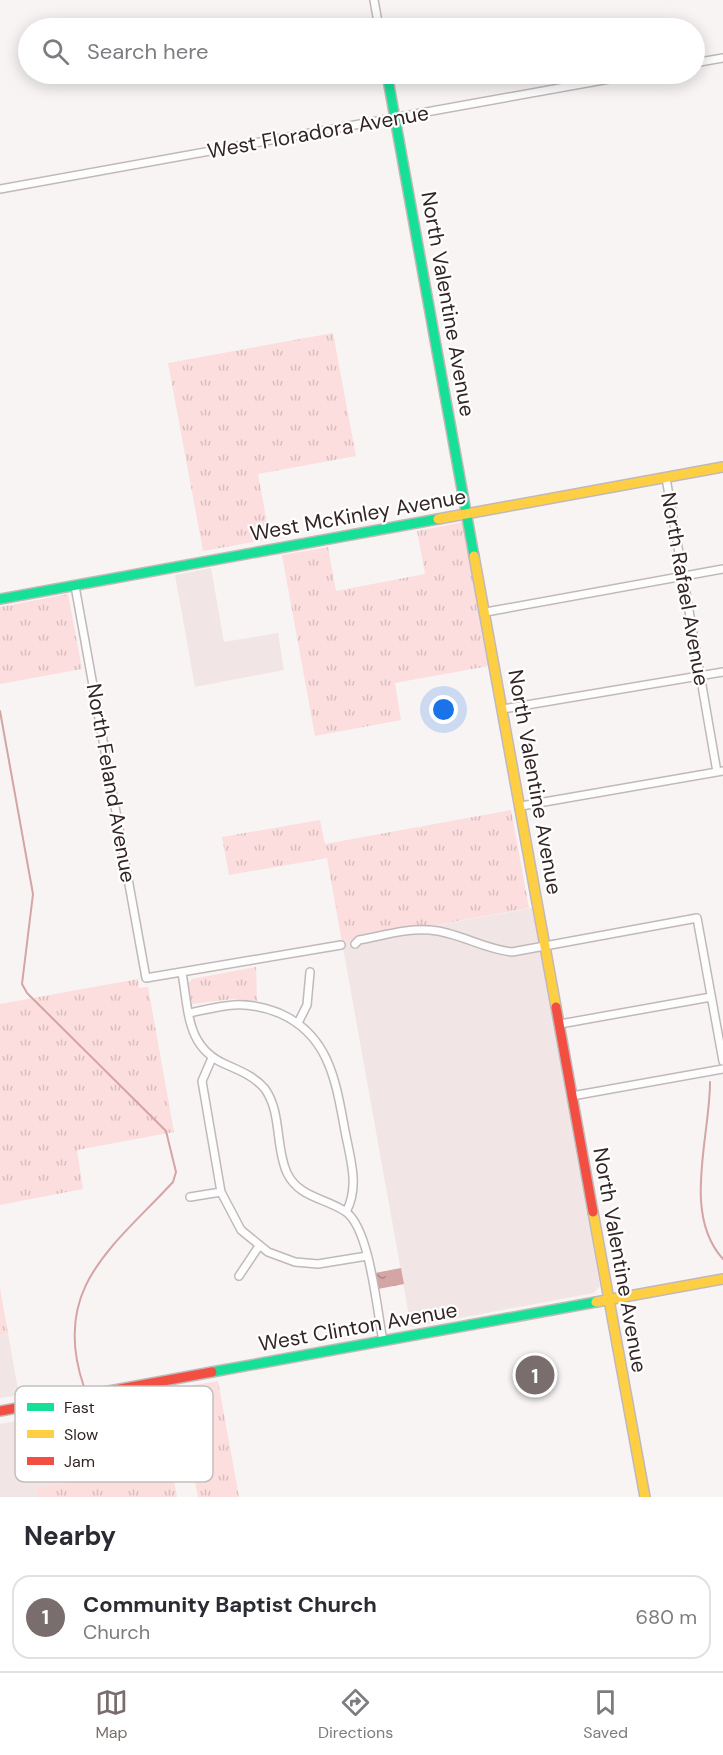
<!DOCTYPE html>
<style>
body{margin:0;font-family:"DM Sans",sans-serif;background:#f7f7f7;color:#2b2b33}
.you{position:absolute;left:444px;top:710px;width:21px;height:21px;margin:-15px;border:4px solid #fff;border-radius:50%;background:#1a73e8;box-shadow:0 0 0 9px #1a73e833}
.badge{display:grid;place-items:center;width:39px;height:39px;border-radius:50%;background:#796d6d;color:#fff;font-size:20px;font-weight:700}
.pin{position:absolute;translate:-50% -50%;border:3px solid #fff;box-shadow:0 2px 6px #0006}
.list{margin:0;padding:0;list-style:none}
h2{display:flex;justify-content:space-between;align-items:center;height:78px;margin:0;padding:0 24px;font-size:26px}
h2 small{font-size:20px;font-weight:400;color:#7c7c81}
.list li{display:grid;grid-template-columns:39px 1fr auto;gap:18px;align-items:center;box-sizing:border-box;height:84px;margin:0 12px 12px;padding:0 12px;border:2px solid #e1e1e2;border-radius:18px}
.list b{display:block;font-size:22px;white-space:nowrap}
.list p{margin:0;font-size:20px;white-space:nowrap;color:#7c7c81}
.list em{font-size:20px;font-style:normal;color:#7c7c81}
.icon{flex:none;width:33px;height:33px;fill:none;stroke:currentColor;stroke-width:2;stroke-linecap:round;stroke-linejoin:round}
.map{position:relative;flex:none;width:723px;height:1497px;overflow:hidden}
.search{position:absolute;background:#fff;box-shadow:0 3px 15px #0003;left:18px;right:18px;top:18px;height:66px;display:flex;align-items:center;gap:15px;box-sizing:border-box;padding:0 21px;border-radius:33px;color:#7c7c81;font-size:22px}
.sheet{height:174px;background:#fff}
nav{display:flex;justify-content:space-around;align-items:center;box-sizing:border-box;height:84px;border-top:2px solid #e1e1e2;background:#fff;font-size:16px;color:#7c7c81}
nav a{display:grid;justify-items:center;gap:3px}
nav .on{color:#796d6d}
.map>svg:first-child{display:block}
.built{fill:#f2e5e5}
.grass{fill:url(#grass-tufts)}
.water{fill:url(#water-ripples)}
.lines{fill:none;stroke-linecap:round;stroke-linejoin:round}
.stream{stroke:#d5a4a4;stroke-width:2}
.street-casing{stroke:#c1b9b9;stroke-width:10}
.fast-casing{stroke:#c1b9b9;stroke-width:12}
.slow-casing{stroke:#c1b9b9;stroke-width:12}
.jam-casing{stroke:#c1b9b9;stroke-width:12}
.street{stroke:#fefdfd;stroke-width:7}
.fast{stroke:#16e098;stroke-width:9}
.slow{stroke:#ffcf43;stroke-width:9}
.jam{stroke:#f24e42;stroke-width:9}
.labels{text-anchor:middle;stroke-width:4.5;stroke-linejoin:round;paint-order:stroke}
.street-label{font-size:21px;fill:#342525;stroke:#fff}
.key{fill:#fff;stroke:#c2bebe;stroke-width:1.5}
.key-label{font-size:16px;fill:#342525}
</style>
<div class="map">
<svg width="723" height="1497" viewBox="0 0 723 1497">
<defs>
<pattern id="grass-tufts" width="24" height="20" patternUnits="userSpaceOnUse" patternTransform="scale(1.5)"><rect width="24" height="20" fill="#fbdedd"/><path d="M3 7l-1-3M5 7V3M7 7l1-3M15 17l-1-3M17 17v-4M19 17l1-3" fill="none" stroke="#d8bebe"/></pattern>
<pattern id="water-ripples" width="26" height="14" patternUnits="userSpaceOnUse" patternTransform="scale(1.5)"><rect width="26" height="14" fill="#d5a4a4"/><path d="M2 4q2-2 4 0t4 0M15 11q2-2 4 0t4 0" fill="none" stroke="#ae8585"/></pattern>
</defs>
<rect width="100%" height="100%" fill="#f8f4f4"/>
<path class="built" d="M211,568L224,642L278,633L284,670L195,687L175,575Z
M532,908L600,1286L594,1293L411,1327L342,942Z
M8,1333L19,1395L0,1398V1335Z
M100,1406L113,1474L37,1488L38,1497H0V1424Z"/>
<path class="grass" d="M333,333L356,456L258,474L270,539L203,551L168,363Z
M463,522L489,666L395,683L401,720L315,736L282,555L328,547L336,591L425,574L417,531Z
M68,594L82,669L0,684V607Z
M511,810L529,908L342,942L327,858L229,875L222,837L320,820L325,844Z
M256,967L257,1001L233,999L192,1004L188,984L192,979Z
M138,979L139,988L148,987L174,1132L77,1150L83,1189L0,1205V1004Z
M0,1288L8,1333L0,1335Z
M218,1381L239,1497H198L178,1388Z
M166,1436L177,1497H38L36,1488L113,1474L108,1447Z"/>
<path class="water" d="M401,1268L404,1284L378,1289L375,1273Z"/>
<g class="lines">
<path class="stream" d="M0,711L33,894L22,984L27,993L166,1131L176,1172L173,1182C113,1247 50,1288 84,1387
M710,1082C710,1138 682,1214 723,1259"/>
<g class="street-casing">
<path id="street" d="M374,0L379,28
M694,63L723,58
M0,189L637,74
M666,478L717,772
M75,586L146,978L341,945
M486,612L723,569
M503,709L723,672
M521,806L723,771
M355,944L359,940C382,936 406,928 430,930C458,932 483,949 512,952L697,918L723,1061
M182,973C189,1012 186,1048 227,1065C241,1071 255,1077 265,1089C282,1113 275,1147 287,1173C299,1198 326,1198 346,1212C370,1229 377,1311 383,1341
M189,1013C204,1010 219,1006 234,1005C249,1004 266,1008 279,1013C330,1035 336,1083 345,1131C350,1158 360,1186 346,1212
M298,1023L307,1005L310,972
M560,1024L711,997
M212,1058L202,1081L221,1192L241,1230L268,1252L295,1262L318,1264L367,1256
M572,1096L723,1069
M190,1197L221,1192
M239,1276L259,1246"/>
</g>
<g class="fast-casing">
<path id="fast" d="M387,74L474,556
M0,599L438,519
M212,1372L596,1302"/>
</g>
<g class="slow-casing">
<path id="slow" d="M438,519L723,467
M474,556L556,1007
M593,1212L645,1497
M596,1302L723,1279"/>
</g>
<g class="jam-casing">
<path id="jam" d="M556,1007L593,1212
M0,1411L212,1372"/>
</g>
<use href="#street" class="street"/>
<use href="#fast" class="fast"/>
<use href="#slow" class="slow"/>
<use href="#jam" class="jam"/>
</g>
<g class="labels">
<g class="street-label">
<text transform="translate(318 132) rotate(-10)" y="7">West Floradora Avenue</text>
<text transform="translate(448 304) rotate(80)" y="7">North Valentine Avenue</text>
<text transform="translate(358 515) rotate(-10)" y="7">West McKinley Avenue</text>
<text transform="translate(685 589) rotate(80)" y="7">North Rafael Avenue</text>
<text transform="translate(535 782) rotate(80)" y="7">North Valentine Avenue</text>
<text transform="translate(111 783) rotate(80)" y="7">North Feland Avenue</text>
<text transform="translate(620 1260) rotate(80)" y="7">North Valentine Avenue</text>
<text transform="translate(358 1327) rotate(-10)" y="7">West Clinton Avenue</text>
</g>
</g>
<rect x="15" y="1386" width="198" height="96" rx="9" class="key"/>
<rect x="27" y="1403" width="27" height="8" fill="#16e098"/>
<rect x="27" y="1430" width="27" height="8" fill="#ffcf43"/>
<rect x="27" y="1457" width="27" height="8" fill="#f24e42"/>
<g class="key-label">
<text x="64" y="1413">Fast</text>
<text x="64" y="1440">Slow</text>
<text x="64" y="1467">Jam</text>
</g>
</svg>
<div class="you"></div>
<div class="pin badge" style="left:535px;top:1375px">1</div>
<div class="search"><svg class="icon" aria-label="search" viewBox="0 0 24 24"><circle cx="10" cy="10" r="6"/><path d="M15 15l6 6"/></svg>Search here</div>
</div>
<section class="sheet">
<h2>Nearby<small></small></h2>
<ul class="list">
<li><span class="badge">1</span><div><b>Community Baptist Church</b><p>Church</p></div><em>680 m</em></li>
</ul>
</section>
<nav>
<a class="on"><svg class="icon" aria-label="map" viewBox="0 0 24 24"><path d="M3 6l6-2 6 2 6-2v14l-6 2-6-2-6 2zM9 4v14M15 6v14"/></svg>Map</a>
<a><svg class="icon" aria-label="directions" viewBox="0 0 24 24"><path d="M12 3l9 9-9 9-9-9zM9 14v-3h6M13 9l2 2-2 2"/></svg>Directions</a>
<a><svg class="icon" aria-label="saved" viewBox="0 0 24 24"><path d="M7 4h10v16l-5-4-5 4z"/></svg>Saved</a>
</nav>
